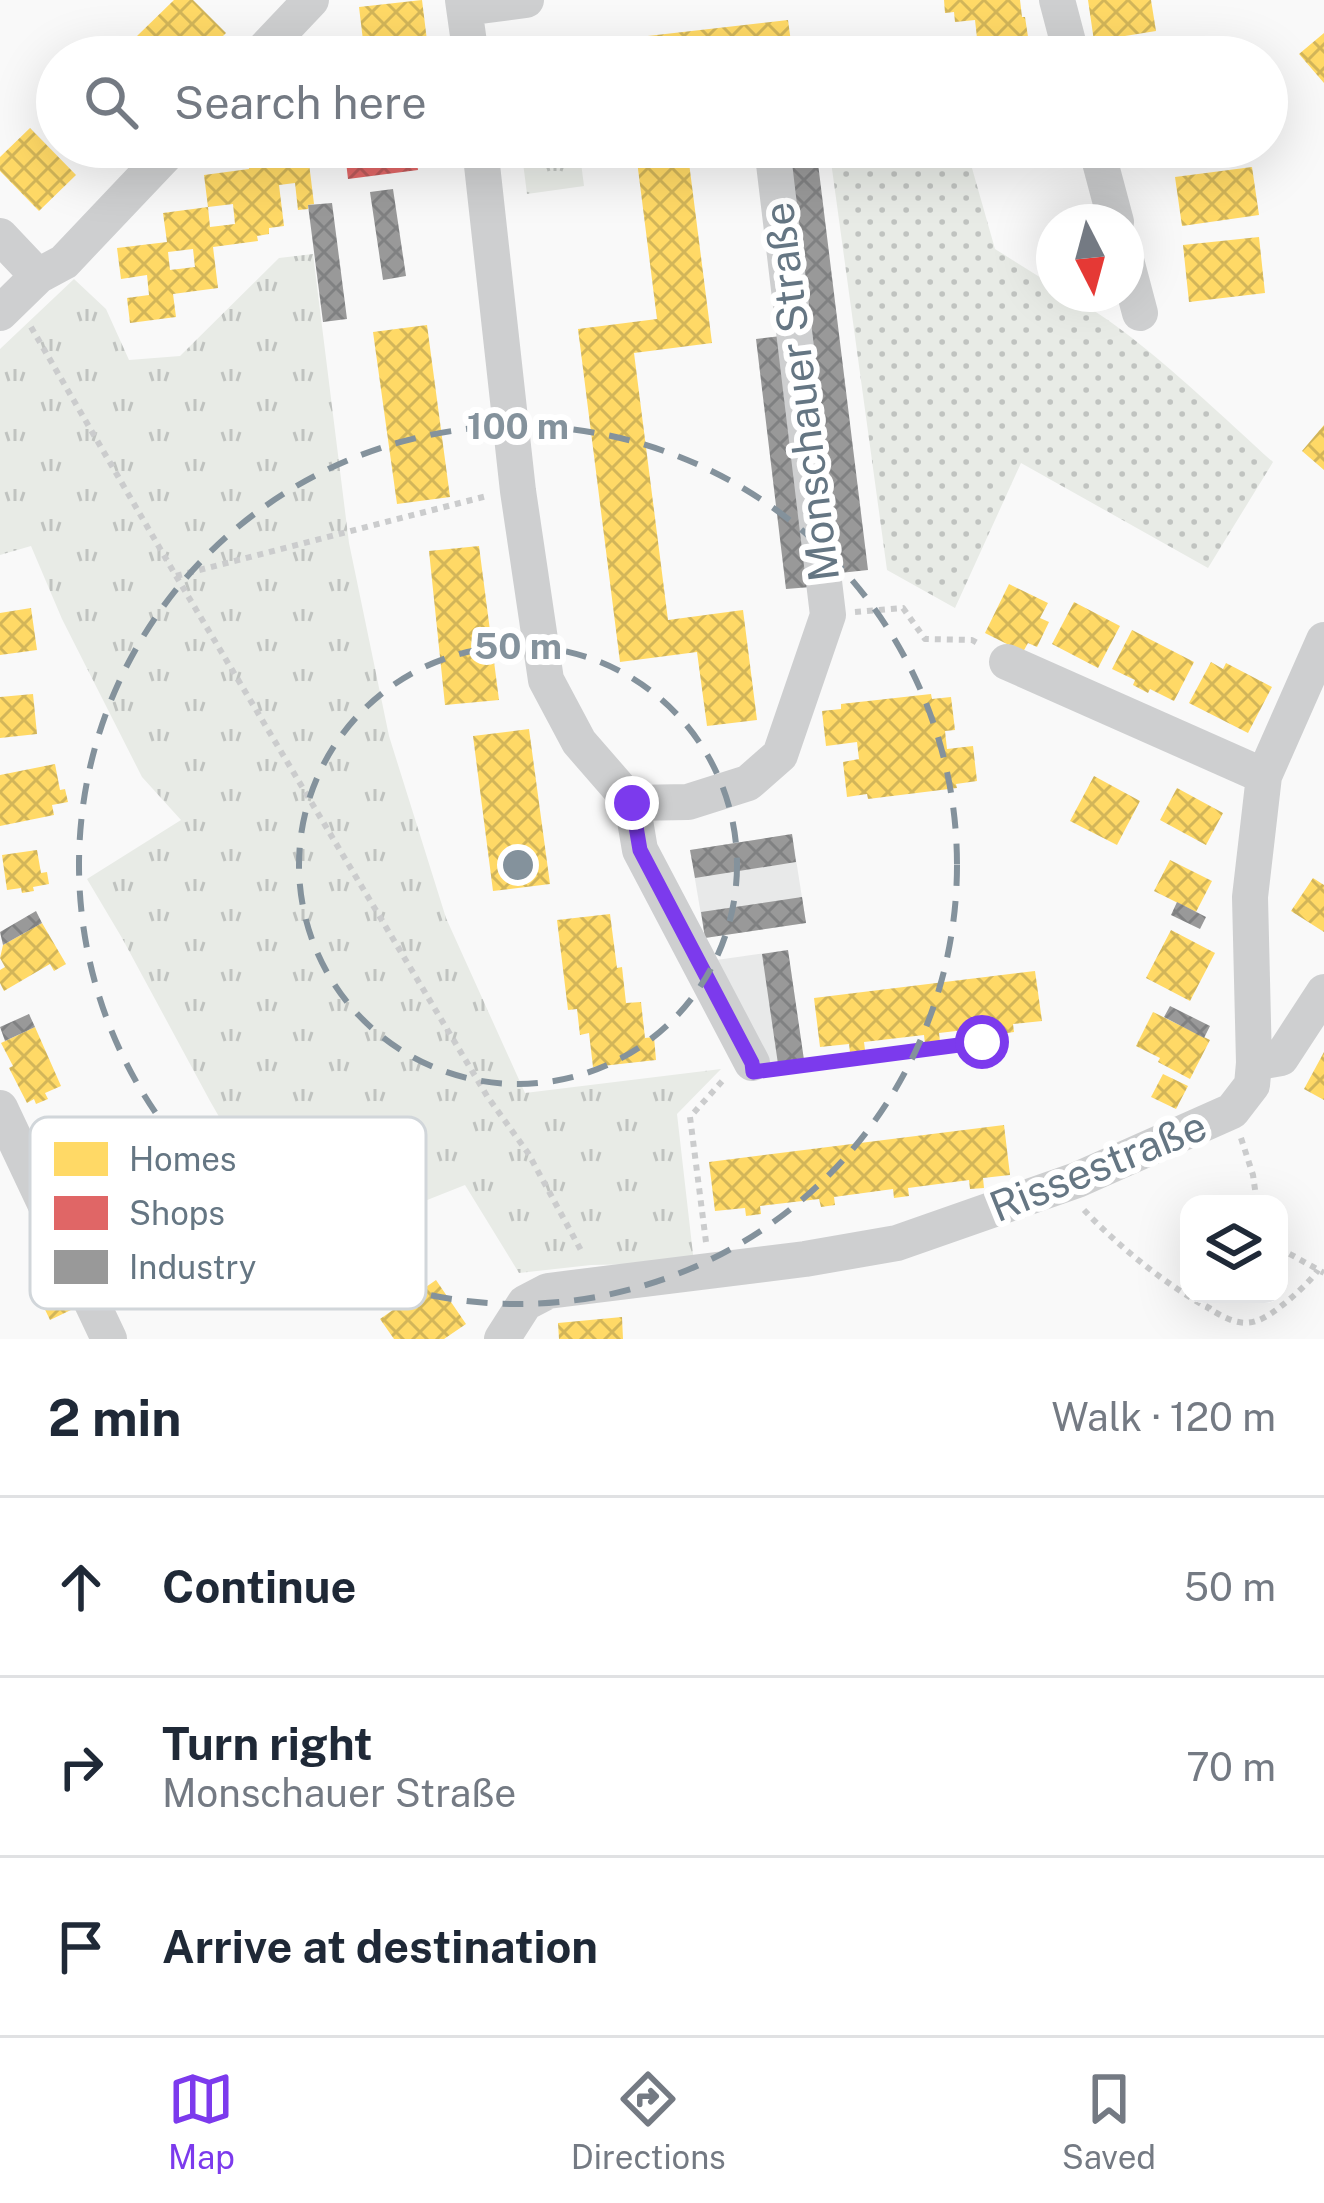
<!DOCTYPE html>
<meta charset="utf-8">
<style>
body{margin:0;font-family:"Public Sans",sans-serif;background:#f6f6f7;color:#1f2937}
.controls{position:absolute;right:36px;bottom:36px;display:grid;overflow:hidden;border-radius:24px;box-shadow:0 12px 48px #0002}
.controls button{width:108px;height:108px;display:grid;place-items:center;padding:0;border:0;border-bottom:3px solid #e0e1e3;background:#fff;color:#1f2937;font:60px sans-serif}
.compass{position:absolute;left:1036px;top:204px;width:108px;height:108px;border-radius:50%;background:#fff;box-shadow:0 12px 48px #0002;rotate:174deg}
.stop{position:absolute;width:36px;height:36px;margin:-27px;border:9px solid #7c3aed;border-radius:50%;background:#fff}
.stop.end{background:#7c3aed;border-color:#fff;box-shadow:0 3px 12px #0008}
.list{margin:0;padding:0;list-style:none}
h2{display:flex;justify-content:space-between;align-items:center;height:156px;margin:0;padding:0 48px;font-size:51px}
h2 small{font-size:39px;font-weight:400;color:#747a83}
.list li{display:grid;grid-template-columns:78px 1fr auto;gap:36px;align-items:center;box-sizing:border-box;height:180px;padding:0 48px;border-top:3px solid #e0e1e3}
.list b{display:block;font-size:45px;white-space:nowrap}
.list p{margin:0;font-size:39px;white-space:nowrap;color:#747a83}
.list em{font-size:39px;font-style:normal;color:#747a83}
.icon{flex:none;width:66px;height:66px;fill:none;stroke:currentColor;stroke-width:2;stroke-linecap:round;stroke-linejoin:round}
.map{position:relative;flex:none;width:1324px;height:1339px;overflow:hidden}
.search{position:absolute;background:#fff;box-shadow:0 12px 48px #0002;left:36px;right:36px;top:36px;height:132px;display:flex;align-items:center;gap:30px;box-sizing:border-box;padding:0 42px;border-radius:66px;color:#747a83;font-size:45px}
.sheet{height:696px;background:#fff}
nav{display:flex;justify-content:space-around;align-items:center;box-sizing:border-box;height:168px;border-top:3px solid #e0e1e3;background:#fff;font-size:33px;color:#747a83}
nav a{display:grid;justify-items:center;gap:6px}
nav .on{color:#7c3aed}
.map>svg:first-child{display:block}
.built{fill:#e8e9e9}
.grass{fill:url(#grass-dots)}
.park{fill:url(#park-tufts)}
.homes{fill:url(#homes-cross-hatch);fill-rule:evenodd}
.shops{fill:url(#shops-cross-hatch)}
.industry{fill:url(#industry-cross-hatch)}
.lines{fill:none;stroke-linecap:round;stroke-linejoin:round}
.path{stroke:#cbcccd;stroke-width:6;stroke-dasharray:6 6;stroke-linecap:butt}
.minor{stroke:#cecfd0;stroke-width:36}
.route{stroke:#7c3aed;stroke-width:15}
.ring{fill:none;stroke:#84929c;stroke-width:6;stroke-dasharray:21 15}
.labels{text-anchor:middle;stroke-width:12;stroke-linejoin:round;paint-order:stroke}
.street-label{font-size:42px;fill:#657683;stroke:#fff}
.key{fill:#fff;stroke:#d1d6da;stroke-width:3}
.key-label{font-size:33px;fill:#657683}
.centre{fill:#84929c;stroke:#fff;stroke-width:6}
.ring-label{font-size:36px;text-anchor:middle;font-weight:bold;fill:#84929c;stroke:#fff;stroke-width:12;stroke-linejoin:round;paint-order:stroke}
</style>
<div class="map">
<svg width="1324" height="1339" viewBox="0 0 1324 1339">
<defs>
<pattern id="grass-dots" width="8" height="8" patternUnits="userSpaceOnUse" patternTransform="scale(3)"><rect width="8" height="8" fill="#e8ebe6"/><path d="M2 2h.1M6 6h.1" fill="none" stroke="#c0c3c0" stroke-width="1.8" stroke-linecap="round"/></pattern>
<pattern id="park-tufts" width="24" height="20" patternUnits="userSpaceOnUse" patternTransform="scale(3)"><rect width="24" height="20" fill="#e8ebe6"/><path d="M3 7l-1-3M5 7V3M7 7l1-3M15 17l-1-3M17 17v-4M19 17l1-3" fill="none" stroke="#c0c3c0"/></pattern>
<pattern id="homes-cross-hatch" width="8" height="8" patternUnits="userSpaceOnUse" patternTransform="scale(3)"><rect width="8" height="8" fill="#ffd966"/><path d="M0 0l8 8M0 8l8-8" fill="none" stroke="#d2b559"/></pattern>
<pattern id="shops-cross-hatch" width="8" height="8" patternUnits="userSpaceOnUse" patternTransform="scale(3)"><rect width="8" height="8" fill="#e06666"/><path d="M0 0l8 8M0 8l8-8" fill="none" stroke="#b95959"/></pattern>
<pattern id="industry-cross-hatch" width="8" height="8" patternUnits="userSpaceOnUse" patternTransform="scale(3)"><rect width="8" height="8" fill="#999"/><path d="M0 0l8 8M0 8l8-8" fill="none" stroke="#808182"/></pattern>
</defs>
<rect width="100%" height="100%" fill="#f9f9f9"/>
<path class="built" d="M792,834L806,923L705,938L690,850Z
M788,950L804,1060L765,1066L709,961Z"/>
<path class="grass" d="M829,147H966L995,249L1054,286V294C1098,294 1234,428 1273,462L1208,568L1021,463L955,608L887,570Z"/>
<path class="park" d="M521,147H579L584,186L527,194Z
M313,254L349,543L389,736L446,918L525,1093L721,1069L677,1114L694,1263L591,1265L519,1273L465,1185L349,1231L300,1258L210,1101L122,938L87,879L181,820L142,777L62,619L31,546L0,555V349L74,279L106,309L129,360L180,356L279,258Z"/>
<path class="homes" d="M174,0H193L226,33L202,57H158L137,36Z
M422,0L429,57H365L359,7Z
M944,0H1020L1022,17H1025L1030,50L979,56L975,20L955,22L954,12L945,13Z
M1088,0H1151L1156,31L1094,41Z
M788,20L793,57H642L639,37Z
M1324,33V83L1299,54Z
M30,128L76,175L39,211L0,171V157Z
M247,147H307L314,204L308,205V209L298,210L295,183L279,185L284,226L269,228V234L257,236L258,241L213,247L218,288L173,294L176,317L130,323L127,298L149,295L147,275L121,279L117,248L167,242L163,213L208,207L210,227L235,224L233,204L208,207L204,175L249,169ZM193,249L195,267L170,270L168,252Z
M688,155L712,343L634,353L668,620L743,610L757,720L707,726L697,652L620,662L578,329L657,319L637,161Z
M1252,167L1259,215L1182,226L1175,177Z
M1259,237L1265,293L1189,302L1183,245Z
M427,325L450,497L397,504L373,332Z
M1324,425V470L1302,451Z
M479,546L499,700L445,705L429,551Z
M1009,584L1048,603L1040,618L1049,622L1037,647L1028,643L1023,652L985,633Z
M1074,602L1120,626L1098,668L1052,644Z
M31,608L37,650L0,655V613Z
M1132,630L1194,662L1174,701L1150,689L1148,693L1133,685L1135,680L1112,669Z
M1211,662L1223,669L1226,663L1272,687L1248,733L1189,703Z
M33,694L37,734L0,738V697Z
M931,694L932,699L951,697L955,730L945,731L947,749L973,746L977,781L956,784L957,788L868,799L867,794L847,797L843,762L859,759L857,742L826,746L822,711L841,709V704Z
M529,729L550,884L493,891L473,736Z
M55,764L60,790L65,789L68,802L52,805L54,815L0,826V775Z
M1094,776L1140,801L1117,845L1070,821Z
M1177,788L1223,813L1206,845L1160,820Z
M37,850L41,873L47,872L49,884L33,887L34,891L22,893L21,888L7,890L2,855Z
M1170,860L1212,881L1196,912L1154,891Z
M1313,878L1324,885V932L1291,911Z
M610,914L617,968L622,967L626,1003L641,1002L645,1038L654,1037L656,1060L593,1067L589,1033L580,1035L577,1009L568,1010L557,920Z
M42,923L66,964L54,971L50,964L4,991L0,983V970L5,967L0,958L3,945Z
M1171,930L1215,953L1190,1001L1146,978Z
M1035,971L1042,1021L1013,1024L1014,1032L1000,1034L999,1026L939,1033L940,1042L925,1044L924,1035L864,1042L865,1050L850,1052L849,1044L820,1047L814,998Z
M1153,1012L1210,1040L1190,1079L1158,1062L1160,1058L1136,1046Z
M35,1027L61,1086L45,1093L48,1099L36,1104L34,1099L27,1103L9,1068L13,1066L1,1043Z
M1324,1052V1100L1304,1089Z
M1163,1074L1188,1086L1176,1109L1151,1097Z
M1004,1125L1010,1175L983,1178L984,1188L970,1189L969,1180L908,1188L909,1196L894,1198L893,1189L834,1197L835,1205L821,1207L819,1199L760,1206L761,1214L746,1216L745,1208L715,1211L709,1162Z
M53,1265L73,1309L50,1320L29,1276Z
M436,1280L466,1324L444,1339H394L380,1319Z
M622,1317L623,1339H559L558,1323Z"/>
<path class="shops" d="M356,147H415L418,170L348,179L345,153L356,152Z"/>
<path class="industry" d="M788,147H816L868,570L840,573Z
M393,189L406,276L383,280L370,192Z
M332,203L347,319L323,322L308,205Z
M781,336L811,587L786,589L756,339Z
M792,834L796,862L695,878L690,850Z
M802,897L806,923L705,938L701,912Z
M1177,902L1206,917L1200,929L1171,915Z
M36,911L42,923L3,945L0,932Z
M788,950L804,1060L778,1064L762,954Z
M1170,1006L1210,1026L1204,1038L1164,1017Z
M29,1014L35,1027L5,1041L0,1027Z"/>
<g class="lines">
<path class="path" d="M31,327L176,576L487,1096L528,1153L583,1254
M176,576L487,496
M855,612L903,608L925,639L972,640L981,645
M781,1069L982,1042
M1241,1138L1253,1175L1257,1204
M1084,1210C1119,1247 1164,1283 1208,1308
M706,1242L690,1117L725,1078
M1279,1248L1324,1273
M1211,1294L1213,1299L1208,1308C1222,1316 1238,1327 1256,1321C1272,1317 1309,1284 1318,1270"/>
<path class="minor" d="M463,0L471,57
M1057,0L1072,57
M465,8L526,0
M257,57L311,0
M480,147L518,491L546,680L579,742L632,803L640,850L752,1063
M1096,147L1116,222
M0,236L38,276
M1126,260L1140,313
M0,313L38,276L64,262L173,147
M1007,662L1264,776
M632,803L688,802L748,783L780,755L828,615L772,147
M1254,1063L1281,1058L1324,992
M0,1108L109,1339
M502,1339L525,1303L548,1291L805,1259L897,1243L1077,1180L1232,1111L1252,1085L1254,1063L1250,897L1264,776L1324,640"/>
</g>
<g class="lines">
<path class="route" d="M632,803L640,850L752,1063L753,1072L982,1042"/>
</g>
<g class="ring">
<circle cx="518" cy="865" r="219"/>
<circle cx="518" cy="865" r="439"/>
</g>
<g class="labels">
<g class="street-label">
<text transform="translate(801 392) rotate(-97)" y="15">Monschauer Straße</text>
<text transform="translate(1098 1166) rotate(-22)" y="15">Rissestraße</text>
</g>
</g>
<rect x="30" y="1117" width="396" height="192" rx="18" class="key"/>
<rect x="54" y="1142" width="54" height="34" fill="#ffd966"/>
<rect x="54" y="1196" width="54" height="34" fill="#e06666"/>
<rect x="54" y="1250" width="54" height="34" fill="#999"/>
<g class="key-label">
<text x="129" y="1171">Homes</text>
<text x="129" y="1225">Shops</text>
<text x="129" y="1279">Industry</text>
</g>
<circle cx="518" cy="865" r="18" class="centre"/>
<g class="ring-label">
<text x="518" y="439">100 m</text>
<text x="518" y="659">50 m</text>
</g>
</svg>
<div class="controls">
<button><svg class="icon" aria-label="layers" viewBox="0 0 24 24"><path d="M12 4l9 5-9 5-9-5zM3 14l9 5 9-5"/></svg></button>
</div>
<svg class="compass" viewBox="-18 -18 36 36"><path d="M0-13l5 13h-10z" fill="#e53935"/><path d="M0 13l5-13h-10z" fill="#747a83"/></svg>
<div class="stop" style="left:982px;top:1042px"></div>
<div class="stop end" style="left:632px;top:803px"></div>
<div class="search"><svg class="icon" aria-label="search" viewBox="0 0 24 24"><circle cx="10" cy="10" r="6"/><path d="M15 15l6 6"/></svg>Search here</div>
</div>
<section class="sheet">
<h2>2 min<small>Walk · 120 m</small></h2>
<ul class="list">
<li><svg class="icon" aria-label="ahead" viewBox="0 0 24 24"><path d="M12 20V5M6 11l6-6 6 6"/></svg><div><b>Continue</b></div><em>50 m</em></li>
<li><svg class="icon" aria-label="right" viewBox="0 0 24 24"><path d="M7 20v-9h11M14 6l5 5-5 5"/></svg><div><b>Turn right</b><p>Monschauer Straße</p></div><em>70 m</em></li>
<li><svg class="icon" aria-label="arrive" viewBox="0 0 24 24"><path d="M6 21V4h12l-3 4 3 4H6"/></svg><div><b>Arrive at destination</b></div></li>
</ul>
</section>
<nav>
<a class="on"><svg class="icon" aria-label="map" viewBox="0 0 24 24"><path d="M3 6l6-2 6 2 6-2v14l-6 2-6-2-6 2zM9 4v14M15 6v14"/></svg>Map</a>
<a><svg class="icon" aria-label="directions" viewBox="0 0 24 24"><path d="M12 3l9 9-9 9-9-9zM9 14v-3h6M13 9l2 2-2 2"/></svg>Directions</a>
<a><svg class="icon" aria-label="saved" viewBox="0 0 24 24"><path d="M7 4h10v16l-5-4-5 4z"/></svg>Saved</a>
</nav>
